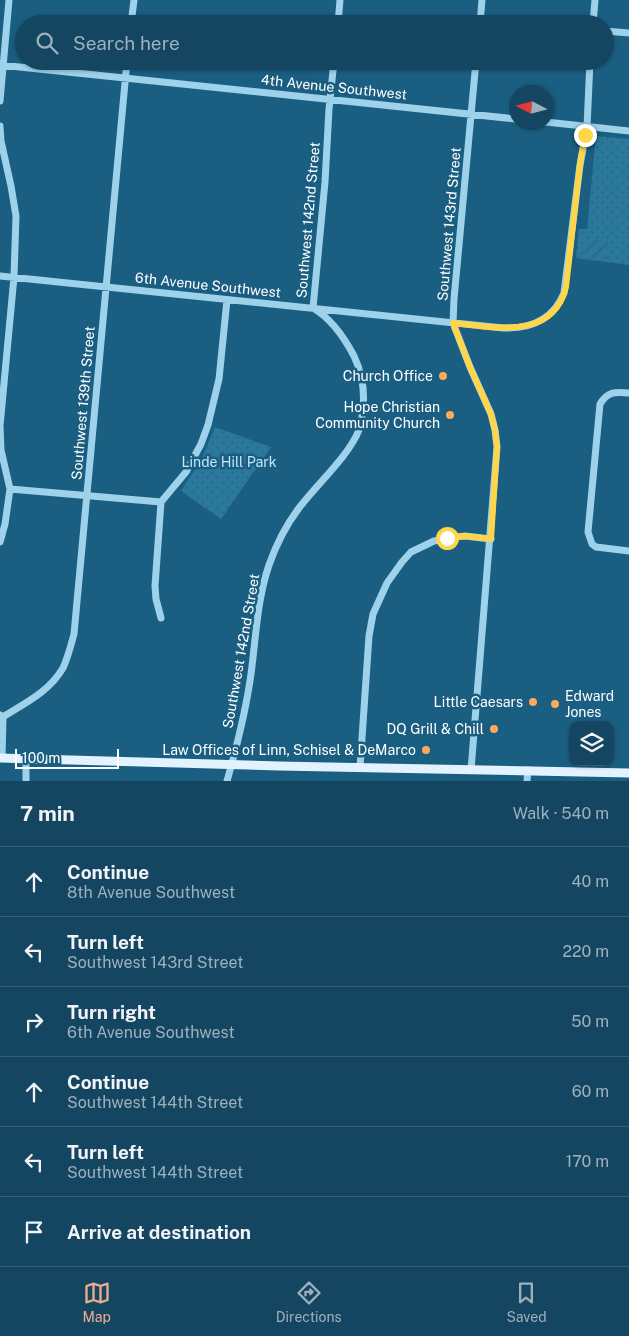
<!DOCTYPE html>
<meta charset="utf-8">
<style>
body{margin:0;font-family:"Public Sans",sans-serif;background:#21506a;color:#f1f3f6}
.controls{position:absolute;right:15px;bottom:15px;display:grid;overflow:hidden;border-radius:10px;box-shadow:0 1px 4px #0004}
.controls button{width:45px;height:45px;display:grid;place-items:center;padding:0;border:0;border-bottom:1px solid #335e76;background:#144661;color:#f1f3f6;font:25px sans-serif}
.compass{position:absolute;left:509px;top:85px;width:45px;height:45px;border-radius:50%;background:#144661;box-shadow:0 1px 4px #0004;rotate:276deg}
.scale{position:absolute;left:15px;bottom:12px;width:104px;box-sizing:border-box;padding-left:5px;border:2px solid #fff;border-top:0;font-size:14px;line-height:18px;white-space:nowrap;color:#fff;-webkit-text-stroke:4px #1a5e81;paint-order:stroke}
.stop{position:absolute;width:15px;height:15px;margin:-11px;border:4px solid #ffd54a;border-radius:50%;background:#fff}
.stop.end{background:#ffd54a;border-color:#fff;box-shadow:0 1px 5px #0008}
.list{margin:0;padding:0;list-style:none}
h2{display:flex;justify-content:space-between;align-items:center;height:65px;margin:0;padding:0 20px;font-size:21px}
h2 small{font-size:16px;font-weight:400;color:#9db1bd}
.list li{display:grid;grid-template-columns:32px 1fr auto;gap:15px;align-items:center;box-sizing:border-box;height:70px;padding:0 20px;border-top:1px solid #335e76}
.list b{display:block;font-size:19px;white-space:nowrap}
.list p{margin:0;font-size:16px;white-space:nowrap;color:#9db1bd}
.list em{font-size:16px;font-style:normal;color:#9db1bd}
.icon{flex:none;width:28px;height:28px;fill:none;stroke:currentColor;stroke-width:2;stroke-linecap:round;stroke-linejoin:round}
.map{position:relative;flex:none;width:629px;height:781px;overflow:hidden}
.search{position:absolute;background:#144661;box-shadow:0 1px 4px #0004;left:15px;right:15px;top:15px;height:55px;display:flex;align-items:center;gap:12px;box-sizing:border-box;padding:0 18px;border-radius:28px;color:#9db1bd;font-size:19px}
.sheet{height:485px;background:#144661}
nav{display:flex;justify-content:space-around;align-items:center;box-sizing:border-box;height:70px;border-top:1px solid #335e76;background:#144661;font-size:14px;color:#9db1bd}
nav a{display:grid;justify-items:center;gap:2px}
nav .on{color:#eead8d}
.map>svg:first-child{display:block}
.park{fill:url(#park-dots)}
.garden{fill:url(#garden-furrows)}
.lines{fill:none;stroke-linecap:round;stroke-linejoin:round}
.minor{stroke:#9ed2eb;stroke-width:7}
.major{stroke:#e2f3ff;stroke-width:9}
.route{stroke:#ffd54a;stroke-width:6}
.poi-dot{fill:#fda959;stroke:#1a5e81;stroke-width:2}
.labels{text-anchor:middle;stroke-width:5;stroke-linejoin:round;paint-order:stroke}
.street-label{font-size:14px;fill:#fff;stroke:#1a5e81}
.poi-label{font-size:14px;fill:#fff;stroke:#1a5e81;text-anchor:end}
.park-label{font-size:14px;fill:#c2e7f8;stroke:#1a5e81}
</style>
<div class="map">
<svg width="629" height="781" viewBox="0 0 629 781">
<defs>
<pattern id="park-dots" width="8" height="8" patternUnits="userSpaceOnUse" patternTransform="scale(1.25)"><rect width="8" height="8" fill="#29789e"/><path d="M2 2h.1M6 6h.1" fill="none" stroke="#3c6071" stroke-width="1.8" stroke-linecap="round"/></pattern>
<pattern id="garden-furrows" width="10" height="10" patternUnits="userSpaceOnUse" patternTransform="scale(1.25)"><rect width="10" height="10" fill="#29789e"/><path d="M-1 1l2-2M0 10L10 0M9 11l2-2" fill="none" stroke="#3c6071"/></pattern>
</defs>
<rect width="100%" height="100%" fill="#1a5e81"/>
<path class="park" d="M596,136L629,139V265L576,258L579,229H587Z
M215,427L271,447L221,519L181,491L201,460Z"/>
<path class="garden" d="M586,239L608,241L606,260L584,258Z"/>
<g class="lines">
<path class="minor" d="M131,24L134,0
M338,24L340,0
M480,24L482,0
M593,24L595,0
M605,31L629,33
M0,65L516,119
M0,101L9,0
M546,122L629,131
M0,126L1,141L11,186L16,216L14,277L0,426
M0,276L503,328C531,329 553,320 564,293L580,165L587,127L590,61
M629,393C615,392 608,391 600,404L588,532L592,544L596,547L629,551
M0,426L1,450L10,489L5,524L0,542
M10,489L161,502
M161,618L156,599L155,586L161,502L186,472L201,444L208,425L219,379L227,300
M0,715L3,717L2,758
M3,717C25,703 49,692 63,668C68,657 71,645 74,634L127,61
M360,767L369,636L373,614L387,583L402,562L411,552L434,541L456,537L465,536L491,539
M471,770L497,447L495,430L491,414L470,367L453,323L454,299L476,61
M26,781V758
M227,781C237,746 246,710 251,674C256,637 257,600 269,565C276,545 286,525 299,508C317,484 348,457 359,430C362,423 362,415 363,408C365,389 362,373 354,356C344,337 332,319 313,308L325,182L329,109L334,61
M527,781L528,770"/>
<path class="major" d="M0,758L279,766L629,773"/>
</g>
<g class="lines">
<path class="route" d="M447,538L465,536L491,539L497,447L495,430L491,414L470,367L453,323C493,327 553,341 566,287L580,164L585,135"/>
</g>
<g class="poi-dot">
<circle cx="443" cy="376" r="5"/>
<circle cx="450" cy="415" r="5"/>
<circle cx="533" cy="702" r="5"/>
<circle cx="555" cy="704" r="5"/>
<circle cx="494" cy="729" r="5"/>
<circle cx="426" cy="750" r="5"/>
</g>
<g class="labels">
<g class="street-label">
<text transform="translate(334 87) rotate(6)" y="5">4th Avenue Southwest</text>
<text transform="translate(308 220) rotate(-85)" y="5">Southwest 142nd Street</text>
<text transform="translate(449 224) rotate(-85)" y="5">Southwest 143rd Street</text>
<text transform="translate(208 285) rotate(6)" y="5">6th Avenue Southwest</text>
<text transform="translate(83 403) rotate(-85)" y="5">Southwest 139th Street</text>
<text transform="translate(241 651) rotate(-80)" y="5">Southwest 142nd Street</text>
</g>
<g class="poi-label">
<text x="433" y="381">Church Office</text>
<text x="440" y="412">Hope Christian<tspan x="440" dy="16">Community Church</tspan></text>
<text x="565" y="701" text-anchor="start">Edward<tspan x="565" dy="16">Jones</tspan></text>
<text x="523" y="707">Little Caesars</text>
<text x="484" y="734">DQ Grill &amp; Chill</text>
<text x="416" y="755">Law Offices of Linn, Schisel &amp; DeMarco</text>
</g>
<g class="park-label">
<text x="229" y="467">Linde Hill Park</text>
</g>
</g>
</svg>
<div class="controls">
<button><svg class="icon" aria-label="layers" viewBox="0 0 24 24"><path d="M12 4l9 5-9 5-9-5zM3 14l9 5 9-5"/></svg></button>
</div>
<svg class="compass" viewBox="-18 -18 36 36"><path d="M0-13l5 13h-10z" fill="#e53935"/><path d="M0 13l5-13h-10z" fill="#9db1bd"/></svg>
<div class="scale">100 m</div>
<div class="stop" style="left:447px;top:538px"></div>
<div class="stop end" style="left:585px;top:135px"></div>
<div class="search"><svg class="icon" aria-label="search" viewBox="0 0 24 24"><circle cx="10" cy="10" r="6"/><path d="M15 15l6 6"/></svg>Search here</div>
</div>
<section class="sheet">
<h2>7 min<small>Walk · 540 m</small></h2>
<ul class="list">
<li><svg class="icon" aria-label="ahead" viewBox="0 0 24 24"><path d="M12 20V5M6 11l6-6 6 6"/></svg><div><b>Continue</b><p>8th Avenue Southwest</p></div><em>40 m</em></li>
<li><svg class="icon" aria-label="left" viewBox="0 0 24 24"><path d="M17 20v-9H6M10 6l-5 5 5 5"/></svg><div><b>Turn left</b><p>Southwest 143rd Street</p></div><em>220 m</em></li>
<li><svg class="icon" aria-label="right" viewBox="0 0 24 24"><path d="M7 20v-9h11M14 6l5 5-5 5"/></svg><div><b>Turn right</b><p>6th Avenue Southwest</p></div><em>50 m</em></li>
<li><svg class="icon" aria-label="ahead" viewBox="0 0 24 24"><path d="M12 20V5M6 11l6-6 6 6"/></svg><div><b>Continue</b><p>Southwest 144th Street</p></div><em>60 m</em></li>
<li><svg class="icon" aria-label="left" viewBox="0 0 24 24"><path d="M17 20v-9H6M10 6l-5 5 5 5"/></svg><div><b>Turn left</b><p>Southwest 144th Street</p></div><em>170 m</em></li>
<li><svg class="icon" aria-label="arrive" viewBox="0 0 24 24"><path d="M6 21V4h12l-3 4 3 4H6"/></svg><div><b>Arrive at destination</b></div></li>
</ul>
</section>
<nav>
<a class="on"><svg class="icon" aria-label="map" viewBox="0 0 24 24"><path d="M3 6l6-2 6 2 6-2v14l-6 2-6-2-6 2zM9 4v14M15 6v14"/></svg>Map</a>
<a><svg class="icon" aria-label="directions" viewBox="0 0 24 24"><path d="M12 3l9 9-9 9-9-9zM9 14v-3h6M13 9l2 2-2 2"/></svg>Directions</a>
<a><svg class="icon" aria-label="saved" viewBox="0 0 24 24"><path d="M7 4h10v16l-5-4-5 4z"/></svg>Saved</a>
</nav>
